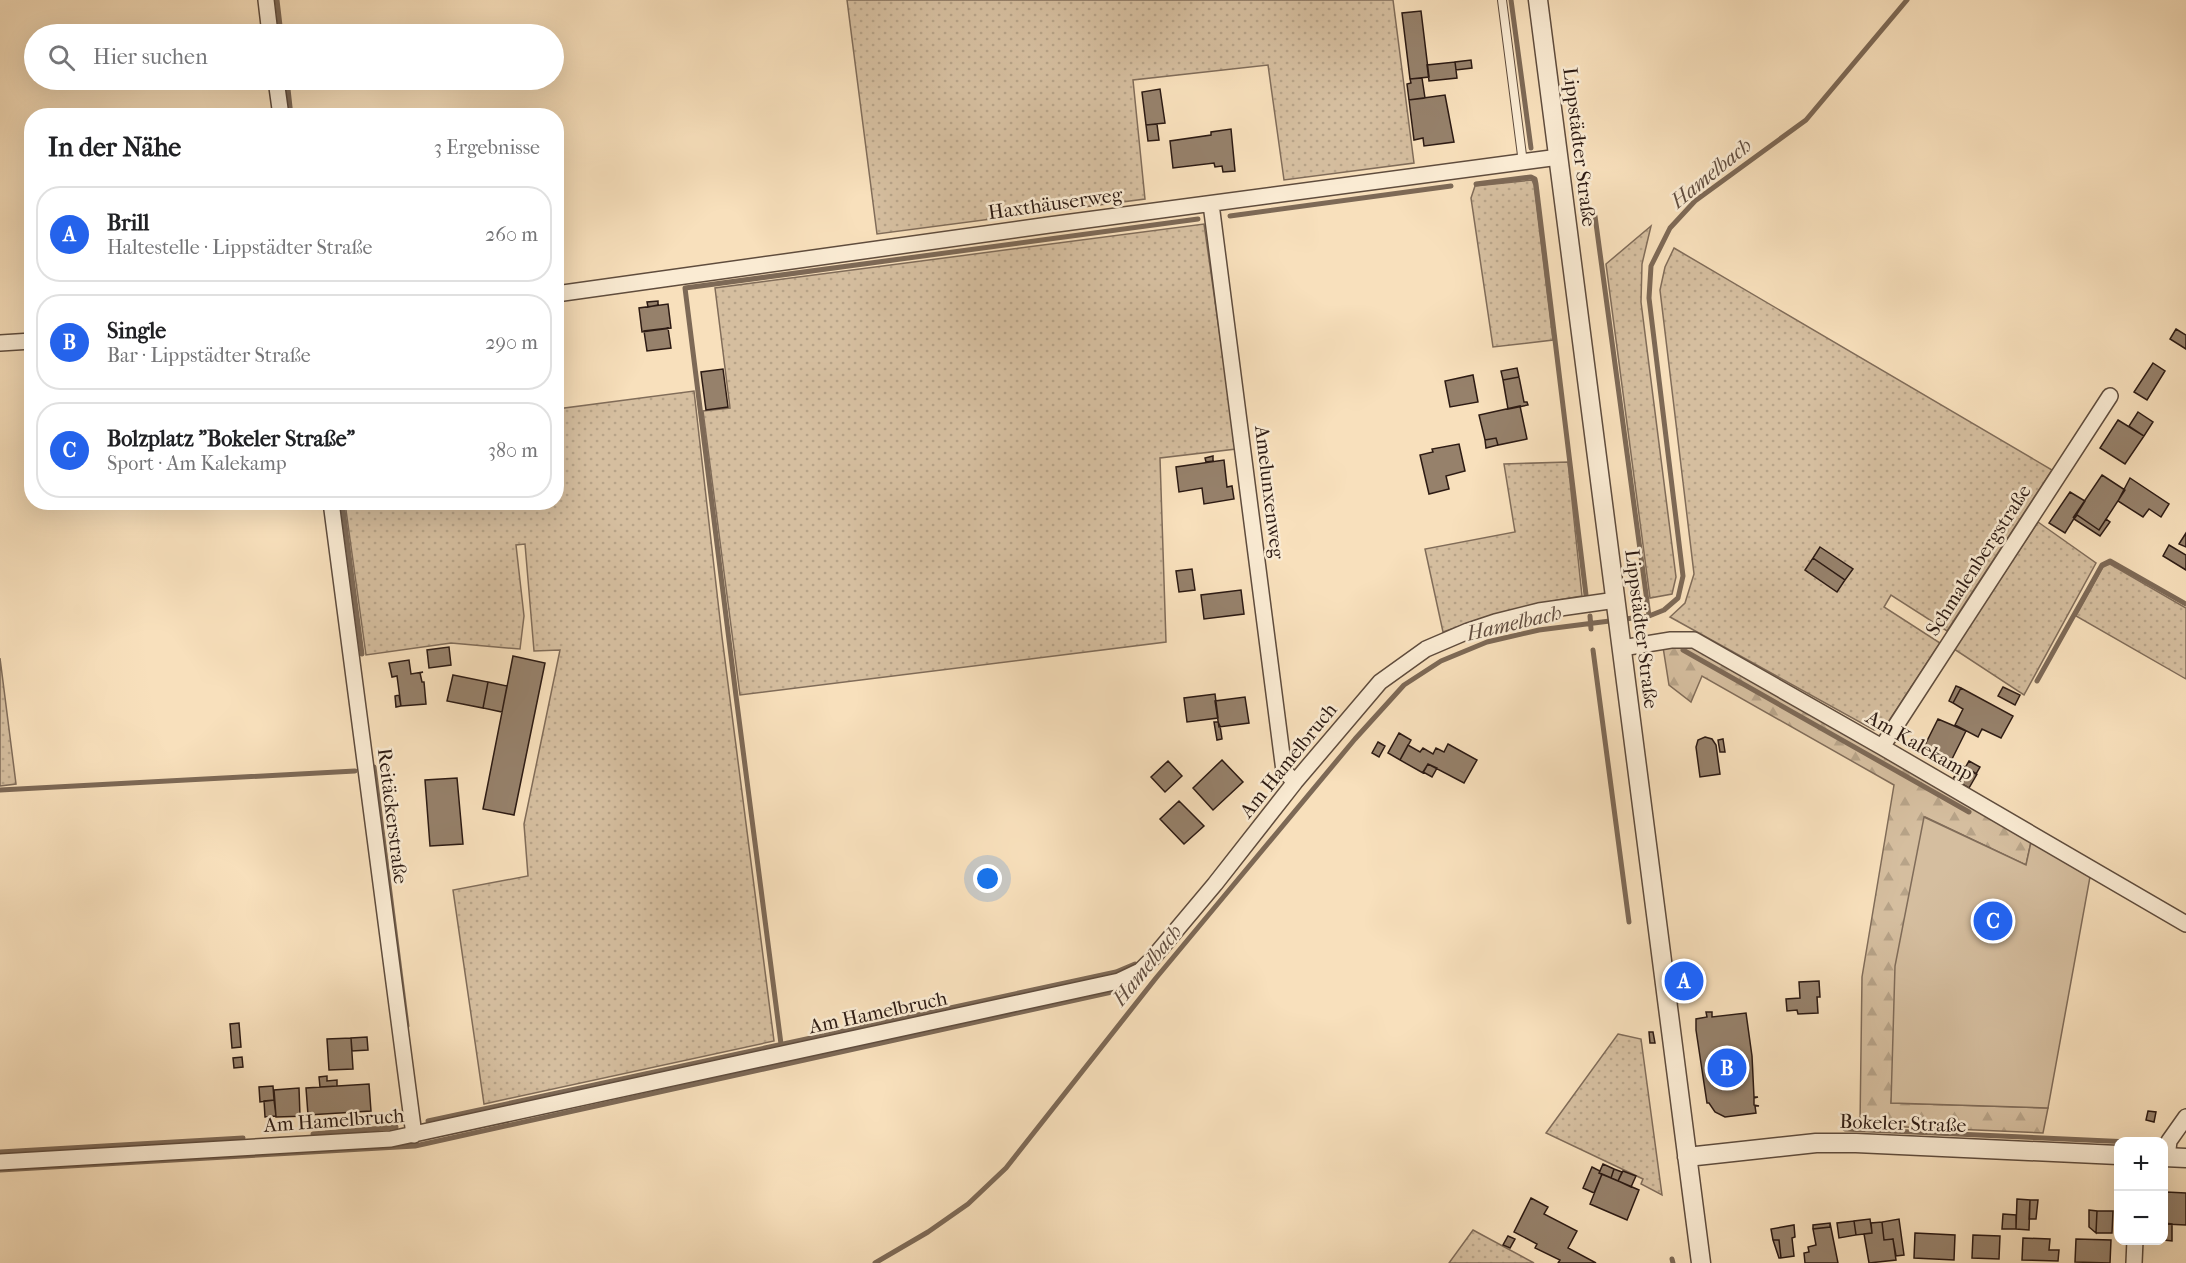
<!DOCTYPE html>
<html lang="de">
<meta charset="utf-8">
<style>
body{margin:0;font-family:"IM FELL French Canon",serif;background:#f2f2f2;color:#202124}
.controls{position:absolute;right:18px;bottom:18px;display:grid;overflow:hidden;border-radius:12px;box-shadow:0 6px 24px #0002}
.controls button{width:54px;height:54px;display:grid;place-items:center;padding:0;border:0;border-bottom:2px solid #e0e0e0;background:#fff;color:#202124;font:30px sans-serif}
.you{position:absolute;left:988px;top:879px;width:21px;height:21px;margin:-15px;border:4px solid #fff;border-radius:50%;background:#1a73e8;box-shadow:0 0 0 9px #1a73e833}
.badge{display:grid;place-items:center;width:39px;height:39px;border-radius:50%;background:#2563eb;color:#fff;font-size:20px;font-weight:700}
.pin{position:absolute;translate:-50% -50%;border:3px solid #fff;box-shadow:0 2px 6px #0006}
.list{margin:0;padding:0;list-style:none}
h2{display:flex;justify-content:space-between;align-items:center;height:78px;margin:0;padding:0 24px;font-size:26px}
h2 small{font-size:20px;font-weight:400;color:#757577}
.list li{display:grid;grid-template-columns:39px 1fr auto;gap:18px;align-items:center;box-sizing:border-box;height:96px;margin:0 12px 12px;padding:0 12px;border:2px solid #e0e0e0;border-radius:24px}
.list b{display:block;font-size:22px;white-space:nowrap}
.list p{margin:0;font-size:20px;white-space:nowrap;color:#757577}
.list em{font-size:20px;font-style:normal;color:#757577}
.icon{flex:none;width:33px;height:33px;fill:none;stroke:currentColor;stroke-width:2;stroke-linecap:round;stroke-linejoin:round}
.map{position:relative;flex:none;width:2186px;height:1263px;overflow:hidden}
.search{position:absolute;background:#fff;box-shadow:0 6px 24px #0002;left:24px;top:24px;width:540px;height:66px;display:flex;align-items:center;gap:15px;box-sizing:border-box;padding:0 21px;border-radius:33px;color:#757577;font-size:22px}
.panel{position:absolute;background:#fff;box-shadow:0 6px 24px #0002;left:24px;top:108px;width:540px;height:402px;border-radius:24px}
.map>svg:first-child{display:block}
.grass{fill:url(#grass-dots);stroke:#806c59;stroke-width:1.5}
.forest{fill:url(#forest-firs);stroke:#806c59;stroke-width:1.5}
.pitch{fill:#d5be9f;stroke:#806c59;stroke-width:1.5}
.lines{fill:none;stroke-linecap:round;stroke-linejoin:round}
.stream{stroke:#7d6956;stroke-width:5}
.building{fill:#96816b;stroke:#2c1a13;stroke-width:1.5}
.service-casing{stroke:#5f4c3d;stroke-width:10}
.minor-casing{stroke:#5f4c3d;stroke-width:18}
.tertiary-casing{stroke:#5f4c3d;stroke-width:21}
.service{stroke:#faebd3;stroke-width:8}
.minor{stroke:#faebd3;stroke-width:15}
.tertiary{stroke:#faebd3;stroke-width:18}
.labels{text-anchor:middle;stroke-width:5;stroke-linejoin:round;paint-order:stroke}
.street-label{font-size:20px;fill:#2c1a13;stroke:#faebd3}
.water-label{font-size:21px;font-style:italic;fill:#624e40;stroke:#faebd3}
</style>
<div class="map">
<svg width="2186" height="1263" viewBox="0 0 2186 1263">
<defs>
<pattern id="grass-dots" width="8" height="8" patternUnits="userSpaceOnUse" patternTransform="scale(1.5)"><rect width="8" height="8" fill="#d5be9f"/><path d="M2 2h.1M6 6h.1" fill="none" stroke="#b7a388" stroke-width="1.8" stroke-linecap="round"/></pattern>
<pattern id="forest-firs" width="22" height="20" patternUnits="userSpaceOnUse" patternTransform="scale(1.5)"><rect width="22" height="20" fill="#d5be9f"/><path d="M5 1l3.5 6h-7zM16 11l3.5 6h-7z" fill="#b7a388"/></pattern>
</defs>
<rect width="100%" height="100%" fill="#f8e0bc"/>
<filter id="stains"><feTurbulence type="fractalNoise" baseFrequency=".00333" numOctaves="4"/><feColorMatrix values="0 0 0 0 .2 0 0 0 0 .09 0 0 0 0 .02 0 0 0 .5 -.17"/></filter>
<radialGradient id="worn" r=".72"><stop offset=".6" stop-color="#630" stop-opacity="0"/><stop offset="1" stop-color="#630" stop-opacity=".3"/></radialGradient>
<path class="grass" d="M847,0H1393L1414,163L1284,180L1268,65L1133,80L1145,199L877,234Z
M1532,180L1534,185L1553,340L1493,347L1471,198L1475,186Z
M1204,224L1236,449L1160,458L1166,642L740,695L703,411L730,408L715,288Z
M1651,226L1642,264L1641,302L1676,577L1672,594L1650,598L1606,264Z
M1674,248L2052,470L1947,631L1891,595L1884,607L1940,643L1885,727L1874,730L1670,617L1685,603L1694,574L1660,290L1665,267Z
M694,391L722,637L774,1041L484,1104L453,890L528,876L524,824L560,650L534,651L525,544L516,545L524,616L520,649L451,643L366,655L345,503L556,502L557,409Z
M1568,462L1582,596C1531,604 1492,614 1443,632L1425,549L1515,532L1504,464Z
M2038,522L2096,563L2024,695L1954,649Z
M2110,564L2186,608V679L2076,616L2103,567Z
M0,658L16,784L0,786Z
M1618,1034L1641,1039L1662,1195L1641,1184L1643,1179L1546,1133Z
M1473,1230L1534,1263H1449Z"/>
<path class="forest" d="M1663,647H1694L2031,842L2026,865L1925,817L1891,1103L2048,1108L2043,1133L1860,1125L1862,977L1894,785L1702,676L1691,702L1669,685Z"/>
<path class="pitch" d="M1924,817L2026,865L2031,842L2090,877L2048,1108L1891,1103L1895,966Z"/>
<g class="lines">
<path class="stream" d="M277,0L281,34
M1511,0L1531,148
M287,80L291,116
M1476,184L1531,177L1535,179L1536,184L1586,595
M1230,216L1451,186
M1595,216L1649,616
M342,502L362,654
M1590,616L1591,629
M1593,650L1629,922
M1683,650L1969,812
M2037,681L2102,565L2110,561L2186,604
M374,767L407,1026
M0,790L355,771
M781,1044L736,696L685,288L1198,219
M428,1121L1116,972L1135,964
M1845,1129L2130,1142
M313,1134L396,1127
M0,1152L243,1138
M0,1170L415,1146L1121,990
M1672,1259L1673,1263
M875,1263L928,1232L968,1204L1006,1168L1156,978L1355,739L1404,685L1441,661L1487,642L1539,630L1649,616L1664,610L1678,598L1683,576L1649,298L1651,266L1670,228L1695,201L1806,120L1907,0"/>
</g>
<path class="building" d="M1421,11L1429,77L1410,79L1402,13Z
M1471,60L1472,68L1456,70L1455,62Z
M1455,62L1457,78L1429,81L1427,65Z
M1422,78L1425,98L1409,100L1407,84L1411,83L1410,79Z
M1160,89L1165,123L1146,125L1142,92Z
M1445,95L1454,142L1424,146L1423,138L1414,140L1409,100Z
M1157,124L1159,140L1148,141L1146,125Z
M1231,129L1235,171L1223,172L1222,166L1215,167L1214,163L1173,168L1170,141L1211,135V132Z
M658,301V305L648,307L647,302Z
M668,304L671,328L642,332L639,308Z
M668,328L671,348L647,351L644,331Z
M2176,329L2186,335V349L2170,339Z
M2153,363L2165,371L2147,400L2134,392Z
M1517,368L1519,377L1503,380L1501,371Z
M723,369L728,407L706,410L701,372Z
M1473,375L1478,402L1450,407L1445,381Z
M1519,377L1524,402H1527L1528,405L1508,409L1503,380Z
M1520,406L1527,439L1498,445L1496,438L1485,440L1479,415Z
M2138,412L2153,422L2144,436L2129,426Z
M2118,420L2144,436L2125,464L2100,448Z
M1496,438L1498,445L1486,448L1485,440Z
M1459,444L1465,471L1446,476L1449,489L1429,494L1420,455L1433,452L1432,449Z
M1213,456V461L1206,462L1205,458Z
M1224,460L1227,487L1232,486L1234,499L1204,504L1202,488L1179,492L1176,467Z
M2102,475L2125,490L2099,530L2077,515L2073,518Z
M2130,478L2169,504L2161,517L2149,509L2143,517L2118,501Z
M2070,492L2085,501L2065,533L2049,523Z
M2077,515L2099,530L2106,519L2110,522L2100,536L2074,519Z
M2186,533V547L2179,544Z
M2169,545L2186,555V570L2163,556Z
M1820,547L1853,569L1845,580L1813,558Z
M1813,558L1845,580L1837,592L1805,570Z
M1192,569L1195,590L1179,592L1176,571Z
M1241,590L1244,614L1204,619L1201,595Z
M449,647L451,665L429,668L427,650Z
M513,656L545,663L514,815L483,809Z
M409,660L411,674L423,672L420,673L422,682H424L426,704L401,706L397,676L392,677L389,663Z
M453,675L488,682L483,708L447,701Z
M488,682L507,686L502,712L483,708Z
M1956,686L1961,688L1953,703L1949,701Z
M2003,687L2020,695L2015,705L1998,696Z
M1961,688L2013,716L2001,738L1982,729L1978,737L1955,725L1963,709L1953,703Z
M1215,694L1218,718L1187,722L1184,698Z
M399,695L401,706L396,707L395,696Z
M1245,697L1249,723L1219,727L1215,701Z
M1938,719L1966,731L1951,761L1924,747Z
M1214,722H1218L1220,726L1222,739L1217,740Z
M1399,733L1411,740L1400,760L1388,753Z
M1705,737L1712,739L1716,745L1720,774L1700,777L1696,747L1698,740Z
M1723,739L1725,752H1720L1718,740Z
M1378,742L1385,746L1379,757L1372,753Z
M1448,744L1477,760L1464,783L1428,764L1423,773L1400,760L1408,745L1420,752L1423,748L1433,754L1436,748L1444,752Z
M1222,760L1243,782L1213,810L1193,788Z
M1168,761L1182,776L1165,792L1151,777Z
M1969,761L1980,767L1976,774L1965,768Z
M1428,764L1437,768L1432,777L1423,772Z
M1961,765L1977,774L1969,788L1953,779Z
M457,778L463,844L430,846L425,780Z
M1179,801L1204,826L1184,844L1160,819Z
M1819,981L1820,997H1817L1818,1013L1798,1014L1797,1010L1787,1011L1786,999L1800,998L1799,982Z
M1706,1012H1712V1017L1746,1013L1752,1056L1754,1097H1758L1754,1098V1105L1759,1106H1755L1756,1113L1725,1117L1715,1112L1709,1103H1707L1696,1030V1019L1707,1017Z
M239,1023L241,1047L232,1048L230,1024Z
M1649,1032H1653L1655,1043H1650Z
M367,1037L368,1050L352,1051L351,1038Z
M351,1038L353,1069L329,1070L327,1039Z
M242,1057L243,1067L234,1068L233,1058Z
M327,1076V1081L337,1080V1086L320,1087L319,1077Z
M369,1084L371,1111L308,1115L306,1088Z
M273,1086L274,1100L260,1102L259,1087Z
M299,1088L300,1116H308L276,1117L274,1090Z
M274,1100L276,1116L265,1117L264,1101Z
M2148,1111L2156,1112L2154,1122L2146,1120Z
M1603,1164L1614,1169L1611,1178L1599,1173Z
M1592,1167L1600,1171L1599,1173L1602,1174L1594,1193L1583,1188Z
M1614,1169L1622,1172L1618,1181L1611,1178Z
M1623,1171L1636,1176L1631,1187L1618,1181Z
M1602,1174L1639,1190L1627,1220L1590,1204Z
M2166,1192L2186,1193V1225L2165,1224Z
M1531,1198L1548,1207L1544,1214L1577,1231L1568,1248L1596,1263H1558L1560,1260L1535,1248L1537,1244L1514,1232Z
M2017,1199L2030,1200L2029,1230L2016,1229Z
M2030,1200H2038L2036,1219H2029Z
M2089,1210L2097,1211L2096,1233L2089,1227Z
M2097,1211H2113L2112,1233H2096Z
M2003,1214L2016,1215V1229H2002Z
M1870,1219L1872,1233L1856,1235L1854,1221Z
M1899,1219L1904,1255L1896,1256L1893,1239L1884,1240L1882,1222Z
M1854,1221L1856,1235L1839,1238L1837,1223Z
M1882,1222L1884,1240L1893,1239L1896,1260L1869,1263L1864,1234L1872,1233L1871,1223Z
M1830,1223L1838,1263H1805L1804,1253L1809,1252L1808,1247L1816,1245L1813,1229L1830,1227Z
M1830,1223V1227L1813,1229V1225Z
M2164,1223L2172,1224V1241L2164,1240Z
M1794,1225L1795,1237L1792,1238L1794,1256L1781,1258L1779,1240H1773L1771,1229Z
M1915,1233L1955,1235L1954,1260L1914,1258Z
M1973,1235L2000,1236L1999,1259L1972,1258Z
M1508,1236L1515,1239L1510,1248L1503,1245Z
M2023,1238L2050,1239L2049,1250H2059L2058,1261L2022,1260Z
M2076,1239L2111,1240L2110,1263L2075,1262Z
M1773,1240H1779L1781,1258H1779Z"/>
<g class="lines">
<g class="service-casing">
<path id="service" d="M1502,0L1523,163"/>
</g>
<g class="minor-casing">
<path id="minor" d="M266,0L270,34
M276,80L281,116
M1211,204L1284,771L1295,782
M556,294L1049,225L1559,157
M0,343L32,341
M331,502L414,1135
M1622,648L1671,640H1694L1882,747L2186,924
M1882,747L2110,396
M2167,1157L2169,1141L2186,1117
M0,1162L391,1139L1119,981L1140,971L1152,959L1215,884L1295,782L1380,682L1426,649L1468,631L1495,622L1539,611L1616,600
M2134,1263L2135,1240"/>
</g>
<g class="tertiary-casing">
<path id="tertiary" d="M1538,0L1701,1263
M1687,1157L1816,1143H1856L2118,1155
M2164,1157L2186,1158"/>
</g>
<use href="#service" class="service"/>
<use href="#minor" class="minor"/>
<use href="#tertiary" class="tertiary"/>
</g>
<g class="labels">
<g class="street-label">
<text transform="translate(1580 147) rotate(83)" y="7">Lippstädter Straße</text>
<text transform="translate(1055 203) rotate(-8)" y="7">Haxthäuserweg</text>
<text transform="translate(1270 492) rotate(83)" y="7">Amelunxenweg</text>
<text transform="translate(1978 560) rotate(-57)" y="7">Schmalenbergstraße</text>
<text transform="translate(1642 629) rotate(83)" y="7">Lippstädter Straße</text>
<text transform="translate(1920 745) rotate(30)" y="7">Am Kalekamp</text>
<text transform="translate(1288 760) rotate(-51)" y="7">Am Hamelbruch</text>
<text transform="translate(393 816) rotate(83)" y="7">Reitäckerstraße</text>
<text transform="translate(878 1012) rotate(-12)" y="7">Am Hamelbruch</text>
<text transform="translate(334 1120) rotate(-4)" y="7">Am Hamelbruch</text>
<text transform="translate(1903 1123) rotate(2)" y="7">Bokeler Straße</text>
</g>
<g class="water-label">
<text transform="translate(1711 173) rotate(-39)" y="7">Hamelbach</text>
<text transform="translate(1514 623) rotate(-13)" y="7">Hamelbach</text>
<text transform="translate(1147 965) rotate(-51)" y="7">Hamelbach</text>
</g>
</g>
<rect width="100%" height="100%" filter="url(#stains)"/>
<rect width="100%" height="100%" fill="url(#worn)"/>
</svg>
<div class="controls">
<button>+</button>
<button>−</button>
</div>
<div class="you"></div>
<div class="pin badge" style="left:1684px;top:981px">A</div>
<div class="pin badge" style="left:1727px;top:1068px">B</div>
<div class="pin badge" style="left:1993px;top:921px">C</div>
<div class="search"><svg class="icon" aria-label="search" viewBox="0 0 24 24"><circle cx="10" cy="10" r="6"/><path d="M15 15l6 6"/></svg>Hier suchen</div>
<section class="panel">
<h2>In der Nähe<small>3 Ergebnisse</small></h2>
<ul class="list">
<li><span class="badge">A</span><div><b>Brill</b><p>Haltestelle · Lippstädter Straße</p></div><em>260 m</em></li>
<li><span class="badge">B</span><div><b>Single</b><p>Bar · Lippstädter Straße</p></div><em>290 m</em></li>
<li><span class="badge">C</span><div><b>Bolzplatz &quot;Bokeler Straße&quot;</b><p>Sport · Am Kalekamp</p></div><em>380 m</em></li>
</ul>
</section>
</div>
